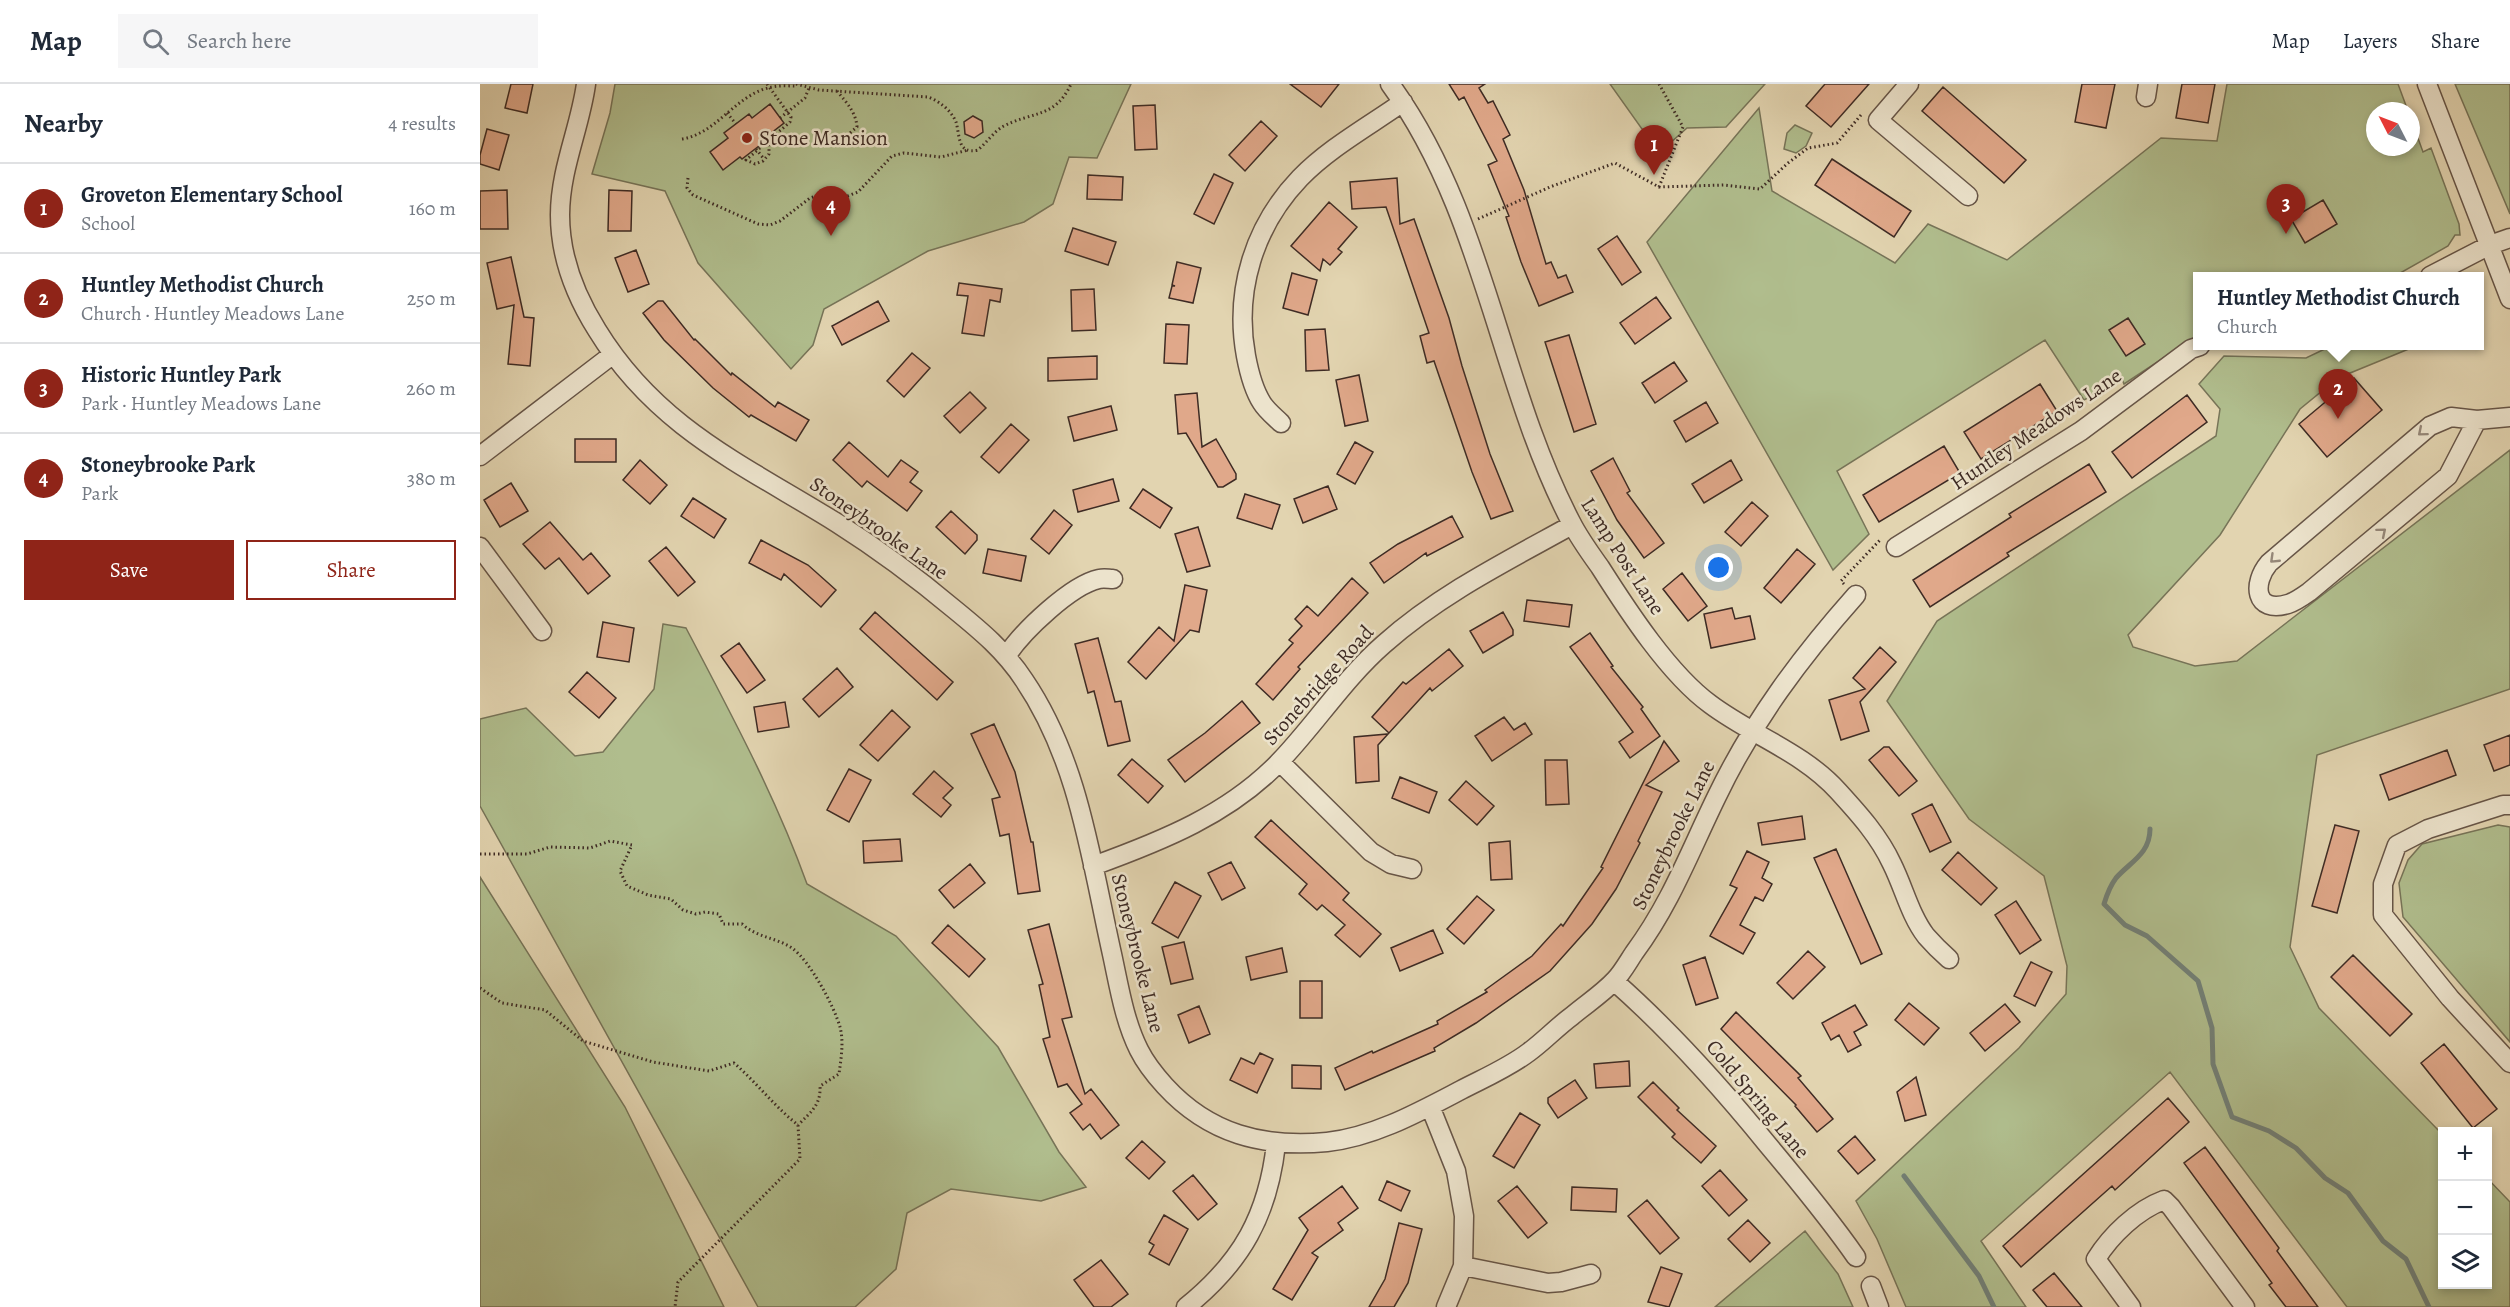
<!DOCTYPE html>
<meta charset="utf-8">
<style>
body{margin:0;font-family:Alegreya,serif;background:#f6f6f7;color:#1f2937}
.controls{position:absolute;right:18px;bottom:18px;display:grid;overflow:hidden;border-radius:0px;box-shadow:0 3px 9px #0003}
.controls button{width:54px;height:54px;display:grid;place-items:center;padding:0;border:0;border-bottom:2px solid #e0e1e3;background:#fff;color:#1f2937;font:30px sans-serif}
.compass{position:absolute;left:1886px;top:18px;width:54px;height:54px;border-radius:50%;background:#fff;box-shadow:0 3px 9px #0003;rotate:312deg}
.you{position:absolute;left:1239px;top:484px;width:21px;height:21px;margin:-15px;border:4px solid #fff;border-radius:50%;background:#1a73e8;box-shadow:0 0 0 9px #1a73e833}
.badge{display:grid;place-items:center;width:39px;height:39px;border-radius:50%;background:#8f2418;color:#fff;font-size:20px;font-weight:700}
.pin{position:absolute;translate:-50% -50px;filter:drop-shadow(0 2px 3px #0008)}
.pin::after{content:'';position:absolute;top:32px;width:21px;height:18px;background:inherit;clip-path:polygon(0 0,100% 0,50% 100%)}
.popup{position:absolute;left:1713px;top:188px;width:291px;height:78px;box-sizing:border-box;display:grid;place-content:center;border-radius:0px;background:#fff;filter:drop-shadow(0 2px 4px #0005);font-size:20px;white-space:nowrap;color:#747a83}
.popup b{font-size:22px;color:#1f2937}
.popup::after{content:'';position:absolute;left:50%;top:100%;margin-left:-12px;border:12px solid transparent;border-top-color:#fff}
.list{margin:0;padding:0;list-style:none}
h2{display:flex;justify-content:space-between;align-items:center;height:78px;margin:0;padding:0 24px;font-size:26px}
h2 small{font-size:20px;font-weight:400;color:#747a83}
.list li{display:grid;grid-template-columns:39px 1fr auto;gap:18px;align-items:center;box-sizing:border-box;height:90px;padding:0 24px;border-top:2px solid #e0e1e3}
.list b{display:block;font-size:22px;white-space:nowrap}
.list p{margin:0;font-size:20px;white-space:nowrap;color:#747a83}
.list em{font-size:20px;font-style:normal;color:#747a83}
.actions{display:flex;gap:12px;padding:18px 24px}
.actions a{flex:1;padding:14px 0;border:2px solid #8f2418;border-radius:0px;text-align:center;font-size:21px;color:#8f2418}
.actions .main{background:#8f2418;color:#fff}
.icon{flex:none;width:33px;height:33px;fill:none;stroke:currentColor;stroke-width:2;stroke-linecap:round;stroke-linejoin:round}
.map{position:relative;flex:none;width:2030px;height:1223px;overflow:hidden}
header{display:flex;align-items:center;gap:36px;box-sizing:border-box;height:84px;padding:0 30px;background:#fff;border-bottom:2px solid #e0e1e3}
header strong{font-size:28px}
nav{display:flex;gap:33px;margin-inline-start:auto;font-size:21px}
.search{width:420px;height:54px;background:#f6f6f7;display:flex;align-items:center;gap:15px;box-sizing:border-box;padding:0 21px;border-radius:0px;color:#747a83;font-size:22px}
main{display:flex}
aside{flex:1;background:#fff}
.map>svg:first-child{display:block}
.green{fill:#b0bd8d;stroke:#777458;stroke-width:1.5}
.lines{fill:none;stroke-linecap:round;stroke-linejoin:round}
.stream{stroke:#728077;stroke-width:5}
.building{fill:#e0a88a;stroke:#3e2b24;stroke-width:1.5}
.minor-casing{stroke:#675547;stroke-width:21}
.path{stroke:#3e2b24;stroke-width:3;stroke-dasharray:1.5 3;stroke-linecap:butt}
.minor{stroke:#ece3cc;stroke-width:18}
.oneway{stroke:#958778}
.poi-dot{fill:#8f2418;stroke:#ece3cc;stroke-width:2}
.labels{text-anchor:middle;stroke-width:5;stroke-linejoin:round;paint-order:stroke}
.poi-label{font-size:21px;fill:#3e2b24;stroke:#ece3cc;text-anchor:start}
.street-label{font-size:21px;fill:#3e2b24;stroke:#ece3cc}
</style>
<header>
<strong>Map</strong>
<div class="search"><svg class="icon" aria-label="search" viewBox="0 0 24 24"><circle cx="10" cy="10" r="6"/><path d="M15 15l6 6"/></svg>Search here</div>
<nav><a>Map</a><a>Layers</a><a>Share</a></nav>
</header>
<main>
<aside>
<h2>Nearby<small>4 results</small></h2>
<ul class="list">
<li><span class="badge">1</span><div><b>Groveton Elementary School</b><p>School</p></div><em>160 m</em></li>
<li><span class="badge">2</span><div><b>Huntley Methodist Church</b><p>Church · Huntley Meadows Lane</p></div><em>250 m</em></li>
<li><span class="badge">3</span><div><b>Historic Huntley Park</b><p>Park · Huntley Meadows Lane</p></div><em>260 m</em></li>
<li><span class="badge">4</span><div><b>Stoneybrooke Park</b><p>Park</p></div><em>380 m</em></li>
</ul>
<div class="actions"><a class="main">Save</a><a>Share</a></div>
</aside>
<div class="map">
<svg width="2030" height="1223" viewBox="0 0 2030 1223">
<rect width="100%" height="100%" fill="#e2d4b0"/>
<filter id="stains"><feTurbulence type="fractalNoise" baseFrequency=".00333" numOctaves="4"/><feColorMatrix values="0 0 0 0 .2 0 0 0 0 .09 0 0 0 0 .02 0 0 0 .5 -.17"/></filter>
<radialGradient id="worn" r=".72"><stop offset=".6" stop-color="#630" stop-opacity="0"/><stop offset="1" stop-color="#630" stop-opacity=".3"/></radialGradient>
<path class="green" d="M135,0H651L617,74L589,73L573,120L544,138L448,167L344,225L333,261L311,285L218,179L185,107L112,90L130,29Z
M1130,0H1285L1246,43L1207,44L1179,69Z
M1747,0H1918L1928,27H1895V63H1931V35L1943,68L1951,64L1979,140L1980,151H1975L1968,162L1915,192H1717V252L1644,300L1642,295L1604,316L1565,256L1357,387L1389,450L1353,486L1167,158L1279,24L1292,107L1415,179L1448,140L1527,176L1681,54L1737,57Z
M1975,0H2030V130Z
M1315,41L1332,49L1326,62L1316,69L1304,65L1307,49Z
M1851,262H1936L1858,294L1820,325L1740,451L1648,551L1653,563L1715,582L1757,577L2030,366V605L1837,671L1810,863L1839,924L1962,1050V1200H2008V1095L2030,1118V1223H1867L1690,988L1501,1157L1546,1223H1426L1397,1155L1376,1117L1539,964L1586,910L1587,882L1564,792L1489,735L1407,617L1457,537L1736,352L1740,325L1719,300L1744,272L1826,274Z
M183,540L206,544C250,628 295,711 327,800L416,852L518,963L579,1068L606,1103L561,1117L471,1105L427,1129L416,1185L375,1223H278L0,722V635L46,624L95,672L123,668L174,605Z
M2018,741L2030,743V958L1923,833L1919,799L1928,776L1942,760Z
M0,793L145,1023L244,1223H0Z
M1325,1147L1358,1190L1373,1223H1235Z"/>
<g class="lines">
<path class="stream" d="M1670,745C1670,770 1650,778 1636,794C1630,802 1627,810 1624,820L1645,841L1667,852L1718,897L1732,944L1733,980L1752,1033L1789,1047L1816,1064L1845,1094L1868,1109L1903,1157L1926,1175L1949,1223
M1424,1092L1499,1192L1514,1223"/>
</g>
<path class="building" d="M31,0H53L47,29L25,24Z
M810,0H859L841,23Z
M969,0H1005L999,4L1008,19L1013,17L1030,51L1023,55L1044,106L1066,180L1071,178L1078,194L1086,191L1093,208L1059,222L1041,178L1026,133L1029,132L1008,81L1017,77L984,13L979,16Z
M1345,0H1389L1351,43L1326,22Z
M1602,0H1635L1626,44L1595,38Z
M1702,0H1735L1728,39L1696,34Z
M1463,3L1546,76L1524,99L1442,27Z
M290,20L304,39L286,53L288,55L262,75L260,73L243,86L230,68L248,54L244,49L269,30L272,34Z
M675,21L677,65L655,66L653,22Z
M493,32L502,37L503,48L494,54L485,50L484,38Z
M781,37L797,52L765,87L749,71Z
M7,45L29,51L19,86L0,80V71Z
M1352,75L1431,127L1414,153L1335,101Z
M734,90L753,99L734,140L714,130Z
M608,91L643,93L642,116L607,115Z
M917,94L920,140L934,135L969,234L982,282L1010,370L1033,427L1011,435L992,388L954,277L947,279L940,252L949,249L906,123L872,125L870,98Z
M27,106L28,145H0V107Z
M129,106L152,107L151,147H128Z
M1843,116L1857,140L1825,159L1811,135Z
M849,118L877,143L858,165L862,168L850,181L843,175L840,187L811,162Z
M593,144L636,158L628,181L585,167Z
M1137,152L1161,188L1142,201L1118,165Z
M156,166L169,200L148,208L135,174Z
M31,173L44,233L54,234L50,282L28,280L34,221L17,225L7,179Z
M697,178L721,184L713,219L689,214L692,202H695L692,201Z
M812,189L837,196L828,231L803,224Z
M479,199L522,205L520,218L510,216L504,252L482,249L488,212L477,211Z
M614,205L616,246L592,247L591,206Z
M1176,213L1191,234L1155,260L1140,239Z
M178,217H183L214,256L215,255L251,291L252,289L295,323L298,318L329,336L316,357L271,331L269,333L233,304L184,256L163,229Z
M398,217L409,237L362,261L352,242Z
M1648,234L1665,260L1646,272L1629,246Z
M686,240L709,241L707,280L684,279Z
M845,245L849,286L826,287L825,246Z
M1089,251L1116,340L1094,348L1065,258Z
M432,269L450,284L424,313L407,297Z
M617,272V295L568,297V274Z
M1194,278L1207,297L1175,319L1162,299Z
M879,291L888,337L865,342L856,296Z
M1874,294L1902,326L1847,373L1819,340Z
M1560,300L1577,327L1501,375L1484,348Z
M490,308L506,324L480,349L464,332Z
M717,309L722,363L736,355L756,390V395L743,403H738L706,349L698,350L695,311Z
M1707,311L1727,338L1652,394L1632,368Z
M1226,318L1238,339L1206,358L1194,337Z
M631,322L637,346L594,357L588,333Z
M531,340L549,356L519,389L501,373Z
M95,355H136V378H95Z
M369,358L408,393L421,376L438,388L430,398L442,407L427,427L387,397L382,403L353,376Z
M875,358L893,368L875,400L857,390Z
M1464,362L1480,389L1399,438L1383,411Z
M1133,374L1150,407L1147,409L1184,459L1164,474L1137,436L1111,387Z
M160,376L187,401L170,420L143,396Z
M1251,376L1262,396L1224,419L1212,400Z
M1609,380L1626,408L1527,469L1529,472L1450,523L1433,496L1531,433L1529,430Z
M633,395L639,417L598,428L593,406Z
M31,399L48,427L20,443L4,416Z
M848,402L857,425L823,439L814,415Z
M663,405L692,424L680,444L650,424Z
M765,410L800,421L792,445L757,434Z
M213,414L246,435L234,454L201,432Z
M1272,418L1288,432L1261,462L1245,448Z
M574,426L592,441L569,470L551,455Z
M471,427L497,451V456L485,470L456,443Z
M972,432L983,453L947,472L946,469L904,499L890,479L918,460Z
M70,438L103,476L111,469L130,492L108,510L79,474L65,485L43,460Z
M718,443L730,482L707,488L695,450Z
M281,456L328,481L356,506L341,523L304,490L301,496L269,479Z
M186,463L215,498L198,512L169,477Z
M508,465L546,472L541,497L503,489Z
M1317,465L1335,480L1301,519L1284,504Z
M1202,489L1227,522L1208,537L1183,505Z
M872,494L888,509L818,583L820,585L793,616L776,600L813,559L809,556L822,542L815,535L827,522L838,532Z
M705,501L727,506L719,548L710,546L666,595L648,578L679,543L694,557Z
M1047,516L1092,521L1089,543L1044,537Z
M1252,524L1255,535L1270,532L1275,555L1231,564L1224,530Z
M395,528L473,598L457,616L380,545Z
M1023,528L1033,546V551L1003,569L990,547Z
M123,538L154,544L149,578L117,573Z
M1110,549L1133,582L1131,583L1163,623L1161,625L1180,652L1150,674L1139,658L1153,648L1090,563Z
M618,554L635,618L641,617L650,657L628,662L614,607L608,609L595,560Z
M259,559L285,596L267,609L241,572Z
M1400,563L1416,578L1380,618L1389,647L1361,656L1349,616L1385,605L1373,594Z
M969,565L983,582L952,607L950,604L909,649L892,633L923,598L926,600Z
M357,584L373,603L339,633L323,615Z
M107,588L136,614L119,634L89,608Z
M762,617L780,639L705,698L688,676L725,649Z
M305,618L309,643L278,648L274,623Z
M412,626L430,643L398,677L380,661Z
M1024,633L1034,646L1045,639L1052,650L1012,677L995,652Z
M514,640L535,688L551,758H553L560,807L538,810L529,750L520,752L512,715L520,713L491,650Z
M908,650L898,661L899,697L876,699L874,653Z
M2030,651V681L2014,687L2004,661Z
M1184,657L1199,677L1166,701L1182,708L1158,757L1160,759L1136,805L1112,840L1070,887L996,939L954,964L955,967L865,1006L855,984L892,967L893,969L958,940L957,937L1007,908L1005,906L1052,872L1081,840L1083,842L1123,784L1121,783Z
M1404,663H1409L1437,697L1419,712L1389,676Z
M1967,666L1976,691L1909,716L1900,691Z
M652,675L683,702L668,719L638,691Z
M1065,676H1087L1089,720L1066,721Z
M369,685L391,696L369,738L347,726Z
M454,687L473,704L463,714L471,721L461,733L433,710Z
M920,693L957,708L949,729L912,714Z
M986,697L1014,722L997,741L969,716Z
M1452,720L1471,758L1450,768L1432,730Z
M1322,732L1325,755L1282,761L1278,739Z
M791,736L869,809L863,816L901,850L880,873L855,851L865,841L842,821L837,826L819,810L827,800L775,753Z
M1855,741L1879,747L1857,829L1832,822Z
M420,755L422,777L384,779L383,757Z
M1030,757L1032,795L1011,796L1009,759Z
M1356,765L1402,870L1381,880L1334,774Z
M1267,767L1289,778L1282,794L1292,800L1283,817L1275,813L1260,841L1275,849L1263,870L1230,852L1257,804L1250,801Z
M1478,768L1517,804L1501,821L1462,786Z
M751,778L765,804L742,816L728,789Z
M490,780L505,799L474,824L459,806Z
M695,798L721,812L698,854L672,839Z
M997,812L1014,826L984,860L967,845Z
M1536,817L1561,856L1540,870L1515,831Z
M569,840L592,933L582,935L605,1010L611,1005L639,1041L621,1055L610,1040L603,1046L590,1029L602,1020L587,1000L578,1003L563,955L570,953L559,901L563,900L548,846Z
M468,841L505,875L489,893L452,859Z
M953,846L963,869L920,887L911,864Z
M704,858L713,895L691,900L682,863Z
M802,864L807,888L771,896L766,873Z
M1328,867L1345,883L1313,915L1297,899Z
M1873,871L1932,930L1910,952L1851,893Z
M1225,873L1238,914L1216,921L1203,881Z
M1551,878L1572,888L1555,922L1534,912Z
M820,897H842V934H820Z
M1429,919L1459,944L1444,961L1415,936Z
M1525,920L1540,938L1505,967L1490,949Z
M1375,921L1387,941L1374,948L1381,961L1368,968L1359,951L1351,956L1342,939Z
M719,922L730,950L709,959L698,931Z
M1256,928L1321,992L1318,994L1353,1035L1337,1048L1315,1022L1316,1021L1241,945Z
M1964,960L2017,1025L1993,1044L1941,979Z
M780,969L793,975L777,1009L750,996L761,974L774,980Z
M1149,977L1150,1002L1116,1004L1114,980Z
M812,981L841,982V1005L812,1004Z
M1436,993L1446,1031L1425,1037L1417,1008Z
M1095,996L1107,1014L1078,1034L1068,1019V1014Z
M1173,998L1199,1024L1197,1026L1236,1062L1221,1079L1192,1053L1195,1050L1158,1013Z
M1688,1014L1709,1038L1635,1106L1632,1102L1541,1183L1523,1162Z
M1040,1029L1060,1041L1034,1084L1013,1072Z
M1375,1052L1395,1076L1378,1090L1358,1067Z
M662,1057L685,1078L669,1095L646,1074Z
M1725,1063L1799,1164L1797,1167L1838,1223H1806L1789,1201L1792,1199L1704,1079Z
M1240,1086L1267,1116L1249,1132L1222,1102Z
M713,1091L737,1120L718,1136L693,1107Z
M907,1097L930,1107L921,1127L899,1116Z
M862,1102L878,1124L858,1139L863,1146L832,1169L838,1173L812,1216L793,1205L828,1146L819,1134Z
M1037,1102L1067,1139L1048,1154L1018,1117Z
M1092,1103L1137,1105L1136,1128L1091,1126Z
M1167,1116L1199,1154L1180,1170L1148,1132Z
M684,1131L708,1145L689,1181L669,1170L674,1161L669,1158Z
M1268,1136L1290,1159L1270,1178L1248,1155Z
M919,1139L942,1145L928,1199L914,1223H889L905,1195Z
M621,1176L648,1210L631,1223H614L594,1196Z
M1181,1183L1202,1190L1189,1223L1168,1218Z
M1574,1189L1602,1223H1567L1553,1206Z"/>
<g class="lines">
<g class="minor-casing">
<path id="minor" d="M106,0C100,44 80,85 80,131C80,173 95,211 117,246C177,344 264,381 357,439C398,465 437,494 474,525C501,547 525,567 544,596C599,677 611,776 632,870C639,902 644,936 659,966C666,980 675,991 685,1002C729,1050 783,1064 847,1058C894,1053 939,1028 981,1006C1004,994 1028,984 1049,968C1064,957 1077,943 1092,932C1106,920 1122,910 1135,896C1142,889 1148,878 1154,869C1191,819 1210,767 1237,712C1273,637 1321,573 1376,511
M910,0C1005,130 1018,298 1091,438C1099,454 1110,469 1120,483C1148,527 1189,590 1230,620C1271,651 1323,668 1358,707C1379,730 1399,752 1412,780C1424,804 1430,831 1446,852C1453,860 1461,868 1469,875
M1429,0L1398,36L1488,112
M1947,0L2030,215
M1666,13L1668,0
M1950,192L2010,161L2030,154
M1997,336L1968,392L1829,508C1822,513 1815,518 1808,520C1774,530 1772,499 1789,479L1950,342L1971,333L1997,336L2030,333
M801,339C795,333 787,327 782,319C773,305 769,288 766,272C754,207 774,142 820,94C849,64 889,42 923,18
M0,372L132,271
M0,463L62,547
M1416,463L1601,347L1711,265L1720,262
M527,571C543,547 591,501 619,495C624,494 629,495 633,495
M800,678L891,768L911,780L932,785
M2030,721H2023L1948,745L1917,761L1903,800V831L1970,914L2030,979
M613,782C682,757 750,730 801,676C837,638 865,594 904,560C960,510 1027,477 1092,441
M1134,897C1192,948 1240,1002 1288,1061C1319,1098 1349,1134 1376,1173
M950,1022L976,1087L984,1132L983,1182L966,1223
M983,1182L1068,1199L1081,1198L1111,1190
M1391,1202L1399,1223
M706,1223C762,1178 788,1131 796,1060
M1651,1223L1616,1175C1631,1151 1657,1126 1684,1116L1691,1123L1765,1223"/>
</g>
<path class="path" d="M287,0L311,33L310,38L266,76L275,80L283,77L289,70V57
M316,0L339,6L448,13C459,17 471,26 476,38C480,51 477,71 498,66C506,59 514,48 522,43C551,27 575,35 591,0
M357,7C366,18 376,28 377,43L370,49
M247,29L256,40
M300,34L325,14L329,4
M202,55C236,50 255,12 288,4C297,1 308,2 317,2
M276,65L284,75
M208,94L207,104L213,111L278,140L290,141L300,137L330,114L336,112L365,113L378,108L412,72L424,69L461,73L488,66
M1179,103L1203,43L1179,0
M998,135L1070,103L1135,79L1179,103L1244,101L1280,105L1308,79L1328,64L1357,59L1381,31
M1364,500L1361,497L1401,455
M0,770H47L70,763L110,764L130,757L152,761L140,787L147,802L168,811L191,815L203,826L216,830L225,828L239,830L243,840H262C278,854 295,853 312,864C330,877 354,922 360,943C364,958 361,975 359,990L340,1002C341,1021 331,1028 318,1041
M0,904L22,919L65,926L103,957L173,978L229,987L254,979C276,998 294,1022 318,1041L320,1075L198,1198L195,1223"/>
<use href="#minor" class="minor"/>
</g>
<defs><path id="oneway-chevron" d="M-2-3.5L2.5 0L-2 3.5" fill="none" stroke-width="1.6" stroke-linecap="round" stroke-linejoin="round" transform="scale(1.5)"/></defs>
<g class="oneway">
<use href="#oneway-chevron" transform="translate(1942 348) rotate(140)"/>
<use href="#oneway-chevron" transform="translate(1902 448) rotate(-40)"/>
<use href="#oneway-chevron" transform="translate(1794 475) rotate(136)"/>
</g>
<circle class="poi-dot" cx="267" cy="54" r="6"/>
<g class="labels">
<g class="poi-label">
<text x="279" y="61">Stone Mansion</text>
</g>
<g class="street-label">
<text transform="translate(1556 345) rotate(-34)" y="7">Huntley Meadows Lane</text>
<text transform="translate(399 444) rotate(35)" y="7">Stoneybrooke Lane</text>
<text transform="translate(1143 472) rotate(57)" y="7">Lamp Post Lane</text>
<text transform="translate(838 601) rotate(-48)" y="7">Stonebridge Road</text>
<text transform="translate(1193 751) rotate(-64)" y="7">Stoneybrooke Lane</text>
<text transform="translate(658 869) rotate(76)" y="7">Stoneybrooke Lane</text>
<text transform="translate(1278 1015) rotate(50)" y="7">Cold Spring Lane</text>
</g>
</g>
<rect width="100%" height="100%" filter="url(#stains)"/>
<rect width="100%" height="100%" fill="url(#worn)"/>
</svg>
<div class="controls">
<button>+</button>
<button>−</button>
<button><svg class="icon" aria-label="layers" viewBox="0 0 24 24"><path d="M12 4l9 5-9 5-9-5zM3 14l9 5 9-5"/></svg></button>
</div>
<svg class="compass" viewBox="-18 -18 36 36"><path d="M0-13l5 13h-10z" fill="#e53935"/><path d="M0 13l5-13h-10z" fill="#747a83"/></svg>
<div class="you"></div>
<div class="pin badge" style="left:1174px;top:91px">1</div>
<div class="pin badge" style="left:1858px;top:335px">2</div>
<div class="popup"><b>Huntley Methodist Church</b>Church</div>
<div class="pin badge" style="left:1806px;top:150px">3</div>
<div class="pin badge" style="left:351px;top:152px">4</div>
</div>
</main>
